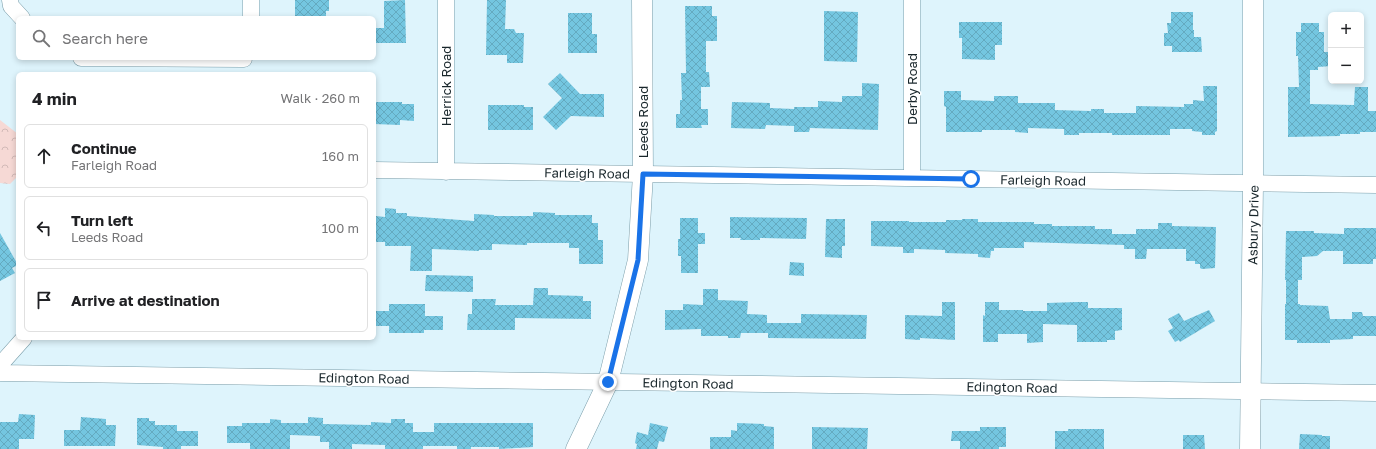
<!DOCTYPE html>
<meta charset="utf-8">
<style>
body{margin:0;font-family:"Golos Text",sans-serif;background:#f6f6f6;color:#202124}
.controls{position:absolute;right:12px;top:12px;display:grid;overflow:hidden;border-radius:6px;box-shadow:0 2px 6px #0003}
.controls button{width:36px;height:36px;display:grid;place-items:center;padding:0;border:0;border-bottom:1px solid #e0e0e0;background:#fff;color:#202124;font:20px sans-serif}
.stop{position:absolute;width:12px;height:12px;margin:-9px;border:3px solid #1a73e8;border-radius:50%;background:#fff}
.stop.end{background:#1a73e8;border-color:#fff;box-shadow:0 1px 4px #0008}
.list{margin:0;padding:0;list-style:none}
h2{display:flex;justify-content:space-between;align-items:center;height:52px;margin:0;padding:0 16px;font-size:17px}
h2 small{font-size:13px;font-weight:400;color:#757577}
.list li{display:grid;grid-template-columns:26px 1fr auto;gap:12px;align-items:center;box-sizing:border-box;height:64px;margin:0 8px 8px;padding:0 8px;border:1px solid #e0e0e0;border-radius:6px}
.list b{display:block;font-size:15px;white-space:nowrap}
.list p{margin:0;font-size:13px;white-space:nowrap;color:#757577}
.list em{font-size:13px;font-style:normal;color:#757577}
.icon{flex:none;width:22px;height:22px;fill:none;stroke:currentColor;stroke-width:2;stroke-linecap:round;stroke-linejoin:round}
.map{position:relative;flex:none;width:1376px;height:449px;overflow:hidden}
.search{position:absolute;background:#fff;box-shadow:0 2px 6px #0003;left:16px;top:16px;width:360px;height:44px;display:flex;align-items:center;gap:10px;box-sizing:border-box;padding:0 14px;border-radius:6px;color:#757577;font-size:15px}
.panel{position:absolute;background:#fff;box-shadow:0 2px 6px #0003;left:16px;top:72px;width:360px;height:268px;border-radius:6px}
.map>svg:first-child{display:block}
.forest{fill:url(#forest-crowns)}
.building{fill:url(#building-cross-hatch)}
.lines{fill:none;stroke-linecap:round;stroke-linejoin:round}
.minor-casing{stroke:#7a9da9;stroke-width:17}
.tertiary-casing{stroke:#7a9da9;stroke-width:21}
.minor{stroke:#fff;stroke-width:16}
.tertiary{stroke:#fff;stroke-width:20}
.route{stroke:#1a73e8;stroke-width:5}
.labels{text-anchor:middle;stroke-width:3;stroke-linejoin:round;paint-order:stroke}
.street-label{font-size:13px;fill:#18262b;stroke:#fff}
</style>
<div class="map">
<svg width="1376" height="449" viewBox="0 0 1376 449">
<defs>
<pattern id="forest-crowns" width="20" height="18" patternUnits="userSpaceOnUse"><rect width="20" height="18" fill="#f6d9d5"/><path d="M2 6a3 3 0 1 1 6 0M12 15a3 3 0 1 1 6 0" fill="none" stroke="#d2bab7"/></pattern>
<pattern id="building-cross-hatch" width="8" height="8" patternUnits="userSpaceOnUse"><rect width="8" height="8" fill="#74c6e0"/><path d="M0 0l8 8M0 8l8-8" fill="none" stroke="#64aac0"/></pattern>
</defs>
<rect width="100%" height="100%" fill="#def4fc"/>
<path class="forest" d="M0,120L18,134V176L10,184L0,183Z"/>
<path class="building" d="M295,0H329V11H326V18H295Z
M405,0L406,43H374V28H384V1Z
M487,0H506L505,29H514L516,33H524L523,63H507V55H486Z
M685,6H712V16H717V41H706V72H709L710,87H701V109H708V125H701L702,128H676V114H680V100H682L681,73H686Z
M824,11L858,12L857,62L824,61Z
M1171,12H1193V30H1194V37H1201L1202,52H1172V46H1164V33H1168L1167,23H1171Z
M568,13H592V34H597V53H568Z
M959,22H1002V45H995V60L962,59V38H959Z
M1301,23H1319V32H1324V52H1331V66L1318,67V70H1310V104L1354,105L1355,87H1368V111H1376V132H1360V134H1340V136L1288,137V87H1299L1298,56H1296V32H1301Z
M560,73L580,94H604V117L571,116L556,130L543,117L562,98L548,84Z
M862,83L879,84L878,130L810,128L809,132H794V126L766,125L765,129L731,128L732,102L770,103V108L794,109V107H818V101L842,102V96H862Z
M1203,86H1217V131L1215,132V135H1202V132L1192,131V129H1170V135H1112V133H1079V135H1064V129L1028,128V133L1015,132V130H982V132H946V107L944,106V91H961V100L994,101V96H1018V103H1055V110L1091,111V109H1104V113H1136V106L1184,107V104H1193V100L1204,101Z
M374,102H402V104H414V121L400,120V125L374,124Z
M488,105H524V107H533V130H488Z
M385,208L396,209V213H407V216L474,221V214L494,215V216H533V212L555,213V215H592V223H598V240H603V264H579V248H569V243H527V245L492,244V250H479V251L432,249V271H410L411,246H385V242H376V216L385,217Z
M730,217L807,218L806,239L760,238V240H740L741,238H730Z
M680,218H698V233H705V244H698V273H681V256H678V239H680Z
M826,219H845V246H842V258L825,257Z
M962,219H978V222H1034V224H1052V226H1095V229H1112V234H1136V229H1158V223H1172V226L1216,227L1215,268L1202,269L1200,268V264H1195V261H1186V249H1147L1146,259H1135V249H1124V245L1024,242V248H994V251H991L990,258L978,257V254L945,253V250L914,249V253H903V247L871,246V221H909V222H946V220H962Z
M1344,228H1376V259H1373V264H1343V251H1323L1317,256L1302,257V280H1298V304H1300V305L1328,306L1330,319H1352V312H1362L1363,316H1376V336H1353V339L1330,340V343H1297V340H1285V304H1286V280H1285L1286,231H1314V233L1344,234Z
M0,233L18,265L12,268L15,273L0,281Z
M790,262L804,263V276L789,275Z
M426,275L473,276V292L425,291Z
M534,288H548V295L583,296V301H591V319L515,318V330H467L468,314H472V299H496L495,305H533Z
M703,289H718V300L748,301L747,314L767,315V323H801V314L867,315L866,339L768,338V333H741L740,338H728V336H701V329L665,330V310H683V304L703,305Z
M942,302H955V340L920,338V340L905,339V315L942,316Z
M985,302H999V310H1023V311H1047V303L1077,302H1088V308H1122V330L1115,331V340H1107V342H1077V325L1043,324V342L1027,343V334H998V342H983V315L985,316Z
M389,304H425V316H443V330H424V333H389V326H374V311H389Z
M1209,310L1215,321L1180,342L1179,340L1175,342L1168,331L1173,328L1168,319L1179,313L1184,321Z
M19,414L35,415L34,439H19V449H0V422H18Z
M81,417L106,419V425H116L115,446H64V430H80Z
M308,417L323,418V424L371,425V422L391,423V419H405V423H413V432H434V423H533V447L499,449V447H471V449H457V446H423V449H385V445L352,444V449H329V442H320V436L290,435V449H250V443H227V426H242V423H270V419L281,420V423H308Z
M137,418H149V421H155V425H177V431H198V446H181V449H163V447L137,445Z
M650,423L668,427L664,442L659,441L657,449H636L637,444L635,443L637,432L648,435Z
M737,423L764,424V426L774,427V449H710V437H731V430L737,431Z
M812,427L868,428L867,449H812Z
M980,427H1006V447H999V449H960V441H951L952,431H980Z
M1068,429H1104V449H1055V431H1068Z
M1300,434L1322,435V436H1330V449H1299Z
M1183,435H1204L1205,449H1183Z"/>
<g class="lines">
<g class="minor-casing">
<path id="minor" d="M10,0L11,6L22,18
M912,0V178
M251,18V0
M81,58L244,59
M374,170L1376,185
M446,172V0
M0,365L24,338
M0,373L1376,393"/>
</g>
<g class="tertiary-casing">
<path id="tertiary" d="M576,449L608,382L638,260L643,174L642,0
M1250,449L1253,183V0"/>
</g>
<use href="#minor" class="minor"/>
<use href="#tertiary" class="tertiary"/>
</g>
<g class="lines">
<path class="route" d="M608,382L638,260L643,174L971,179"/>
</g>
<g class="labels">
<g class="street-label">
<text transform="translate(446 86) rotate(-90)" y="5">Herrick Road</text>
<text transform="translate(912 89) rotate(-90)" y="5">Derby Road</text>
<text transform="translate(643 122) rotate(-90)" y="5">Leeds Road</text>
<text transform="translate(587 173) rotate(1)" y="5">Farleigh Road</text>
<text transform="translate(1043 180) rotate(1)" y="5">Farleigh Road</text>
<text transform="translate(1253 225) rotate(-89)" y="5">Asbury Drive</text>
<text transform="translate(364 378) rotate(1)" y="5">Edington Road</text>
<text transform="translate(688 383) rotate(1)" y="5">Edington Road</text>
<text transform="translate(1012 387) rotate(1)" y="5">Edington Road</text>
</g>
</g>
</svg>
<div class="controls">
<button>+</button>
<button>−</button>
</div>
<div class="stop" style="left:971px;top:179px"></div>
<div class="stop end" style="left:608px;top:382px"></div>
<div class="search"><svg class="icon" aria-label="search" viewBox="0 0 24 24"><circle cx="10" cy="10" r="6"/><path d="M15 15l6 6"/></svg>Search here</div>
<section class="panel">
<h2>4 min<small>Walk · 260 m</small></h2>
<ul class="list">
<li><svg class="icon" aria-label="ahead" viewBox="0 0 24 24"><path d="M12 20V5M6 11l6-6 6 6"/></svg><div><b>Continue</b><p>Farleigh Road</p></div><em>160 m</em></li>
<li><svg class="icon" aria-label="left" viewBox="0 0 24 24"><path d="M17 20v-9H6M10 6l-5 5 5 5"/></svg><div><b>Turn left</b><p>Leeds Road</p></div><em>100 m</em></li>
<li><svg class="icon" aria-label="arrive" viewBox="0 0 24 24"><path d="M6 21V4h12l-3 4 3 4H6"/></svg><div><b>Arrive at destination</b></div></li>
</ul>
</section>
</div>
